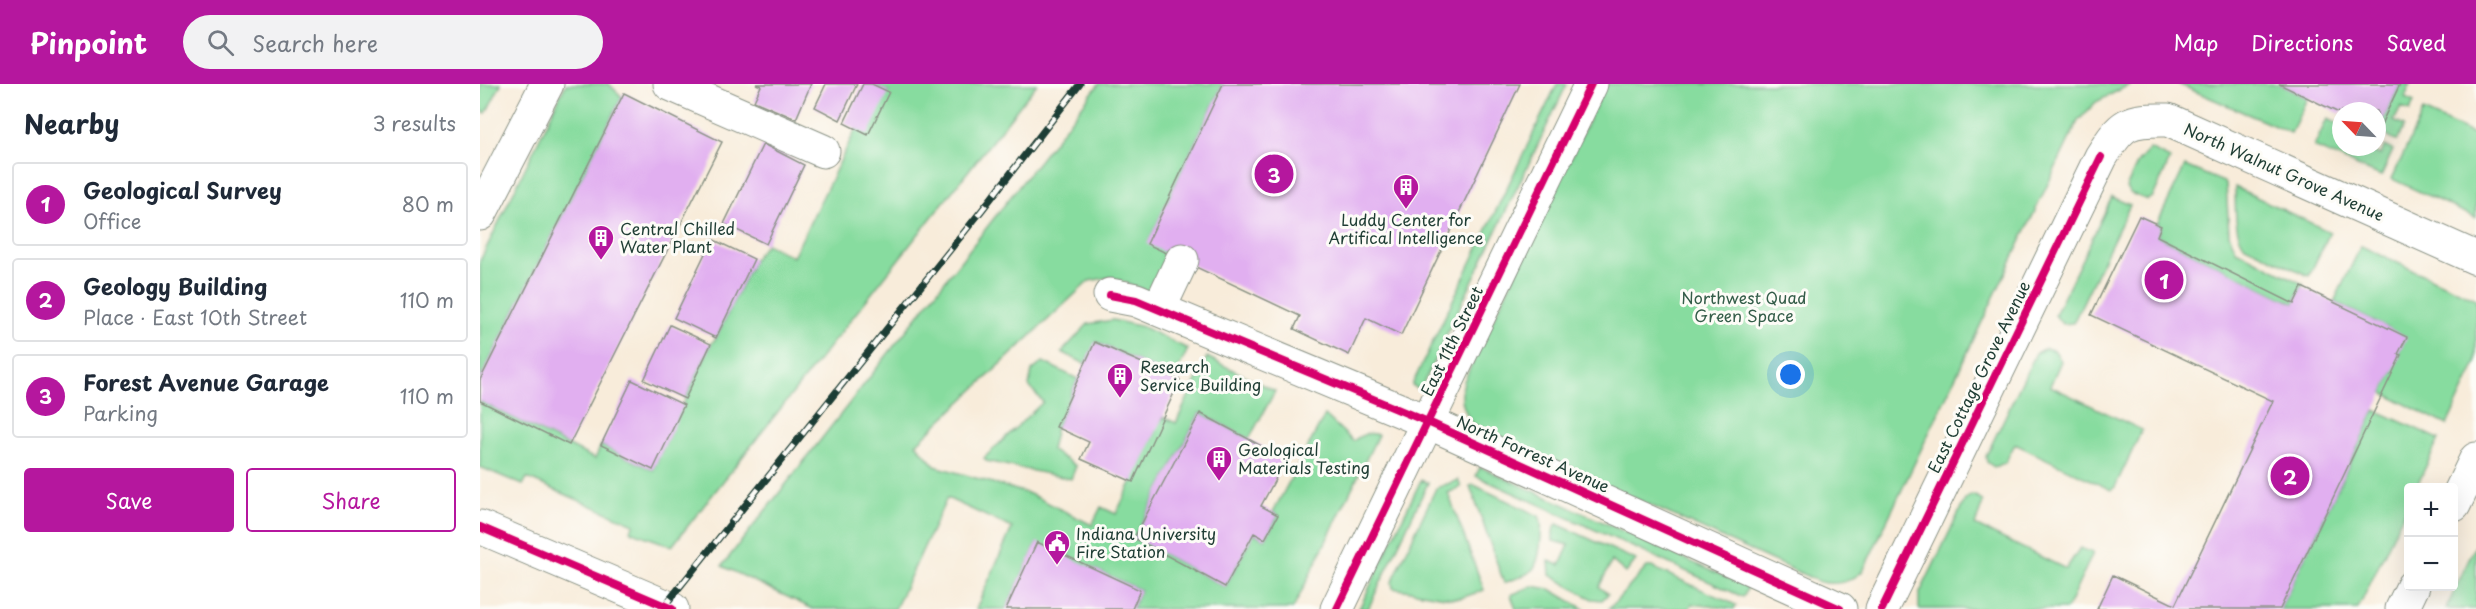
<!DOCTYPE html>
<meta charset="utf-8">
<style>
body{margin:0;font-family:"Playpen Sans",sans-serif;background:#f2f2f3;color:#1f2937}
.controls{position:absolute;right:18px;bottom:18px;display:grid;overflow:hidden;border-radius:6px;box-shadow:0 6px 24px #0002}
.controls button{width:54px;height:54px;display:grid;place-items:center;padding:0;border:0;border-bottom:2px solid #e0e1e3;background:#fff;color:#1f2937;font:30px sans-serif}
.compass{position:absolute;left:1852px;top:18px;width:54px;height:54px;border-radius:50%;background:#fff;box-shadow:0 6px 24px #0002;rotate:295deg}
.you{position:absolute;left:1311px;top:291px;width:21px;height:21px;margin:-15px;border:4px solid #fff;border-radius:50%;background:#1a73e8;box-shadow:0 0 0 9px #1a73e833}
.badge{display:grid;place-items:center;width:39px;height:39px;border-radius:50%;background:#b5179e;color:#fff;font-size:20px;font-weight:700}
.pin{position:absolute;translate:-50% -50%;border:3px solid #fff;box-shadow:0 2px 6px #0006}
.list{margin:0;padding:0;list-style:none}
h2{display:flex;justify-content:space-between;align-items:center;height:78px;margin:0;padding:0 24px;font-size:26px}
h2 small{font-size:20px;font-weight:400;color:#747a83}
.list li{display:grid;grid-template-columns:39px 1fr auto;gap:18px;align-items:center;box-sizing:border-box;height:84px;margin:0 12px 12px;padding:0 12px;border:2px solid #e0e1e3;border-radius:6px}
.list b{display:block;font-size:22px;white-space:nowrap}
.list p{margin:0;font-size:20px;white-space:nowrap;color:#747a83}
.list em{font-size:20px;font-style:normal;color:#747a83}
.actions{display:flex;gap:12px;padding:18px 24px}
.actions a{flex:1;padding:14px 0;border:2px solid #b5179e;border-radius:6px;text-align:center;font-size:21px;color:#b5179e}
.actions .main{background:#b5179e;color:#fff}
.icon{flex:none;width:33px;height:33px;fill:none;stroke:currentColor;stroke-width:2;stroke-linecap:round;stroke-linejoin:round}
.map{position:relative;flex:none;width:1996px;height:525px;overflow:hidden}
header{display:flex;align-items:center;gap:36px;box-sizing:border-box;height:84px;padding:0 30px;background:#b5179e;color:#fff}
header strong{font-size:28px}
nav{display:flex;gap:33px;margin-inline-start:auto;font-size:21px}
.search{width:420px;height:54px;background:#f2f2f3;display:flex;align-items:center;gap:15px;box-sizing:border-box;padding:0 21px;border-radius:33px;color:#747a83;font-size:22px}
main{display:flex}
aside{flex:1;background:#fff}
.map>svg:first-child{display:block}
.green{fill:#87dc9f;stroke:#538c6a;stroke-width:1.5}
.building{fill:#e1aff0}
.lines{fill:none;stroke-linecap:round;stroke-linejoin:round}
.minor-casing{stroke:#8c9487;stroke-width:35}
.minor{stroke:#fff;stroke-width:33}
.rail-casing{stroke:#1f3d34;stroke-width:7}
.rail{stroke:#fdfcf7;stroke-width:4.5;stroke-dasharray:14;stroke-linecap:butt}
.cycleway-casing{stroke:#fdfcf7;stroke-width:11}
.cycleway{stroke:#d6006c;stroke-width:8}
.labels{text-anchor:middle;stroke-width:6;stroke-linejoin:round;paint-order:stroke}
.street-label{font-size:16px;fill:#1f3d34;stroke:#fdfcf7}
.poi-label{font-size:16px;fill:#1f3d34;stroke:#fdfcf7;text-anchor:start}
.park-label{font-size:16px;fill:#345d49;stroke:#fdfcf7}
</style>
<header>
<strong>Pinpoint</strong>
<div class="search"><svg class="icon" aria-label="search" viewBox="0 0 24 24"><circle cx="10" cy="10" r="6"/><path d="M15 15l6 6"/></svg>Search here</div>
<nav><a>Map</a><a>Directions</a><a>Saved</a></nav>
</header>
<main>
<aside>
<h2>Nearby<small>3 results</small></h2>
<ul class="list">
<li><span class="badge">1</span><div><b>Geological Survey</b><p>Office</p></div><em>80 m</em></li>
<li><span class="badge">2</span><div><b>Geology Building</b><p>Place · East 10th Street</p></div><em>110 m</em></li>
<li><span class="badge">3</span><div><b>Forest Avenue Garage</b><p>Parking</p></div><em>110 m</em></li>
</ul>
<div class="actions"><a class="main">Save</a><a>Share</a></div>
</aside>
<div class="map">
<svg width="1996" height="525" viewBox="0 0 1996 525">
<rect width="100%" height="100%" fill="#fdfcf7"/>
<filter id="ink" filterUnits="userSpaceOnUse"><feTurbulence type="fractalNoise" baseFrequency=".0167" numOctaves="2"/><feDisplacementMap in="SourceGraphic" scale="12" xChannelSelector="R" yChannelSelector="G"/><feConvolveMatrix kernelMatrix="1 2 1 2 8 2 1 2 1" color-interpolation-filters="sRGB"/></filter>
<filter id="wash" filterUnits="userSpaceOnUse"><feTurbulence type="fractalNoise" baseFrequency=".008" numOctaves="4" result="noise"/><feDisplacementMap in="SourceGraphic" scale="24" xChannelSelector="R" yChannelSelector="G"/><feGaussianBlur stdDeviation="1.35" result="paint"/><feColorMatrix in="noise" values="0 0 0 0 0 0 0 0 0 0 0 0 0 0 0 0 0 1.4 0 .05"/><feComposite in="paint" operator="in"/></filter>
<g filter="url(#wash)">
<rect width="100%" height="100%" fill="#f8ecda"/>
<path class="green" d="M0,0H21L6,29L0,26Z
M86,0H129L142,13L0,296V177Z
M392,0H557L192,462L150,447L154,440L47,394L43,401L0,383V317L115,375L121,361L173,386L231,260L236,254L274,175L286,160L313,173L376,45L409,8Z
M619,0H743L668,159L691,171L673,209L631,193L609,197L436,360L455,382L550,410L612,441L621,423L636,430L683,333L696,339L727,273L795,307L769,355L720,329L654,454L745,503L774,449L785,455L798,431L793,428L845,331L873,357C882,351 888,347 898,351L813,525H652L660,506L557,459L526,525H496L532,444L467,414L415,525H333L242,482Z
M1077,0H1087L940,306L932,301Z
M1126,0H1651L1616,18L1598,37L1383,487C1369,499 1358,501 1340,498L993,341C983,326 979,315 984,297Z
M1698,0H1799L1827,14L1811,49Z
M1920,0H1930L1925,14L1934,18L1930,27L1921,23L1914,37L1924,42L1917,57L1898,47Z
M1943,27L1996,51V134L1912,95Z
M1847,35L1861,41V63H1883L1900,71L1905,62L1913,66L1901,92L1834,63Z
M1670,65L1690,75L1673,113L1667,116L1650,109L1646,104L1658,78Z
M1705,82L1746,99L1749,150L1756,166L1823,200L1814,220L1677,152L1681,143L1677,140Z
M1755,103L1850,148L1829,192L1765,162C1753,148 1756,121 1755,103Z
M1632,113L1650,121L1593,239L1582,240L1575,231Z
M1881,162L1996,215V279L1967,341L1903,309L1920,271L1918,270L1926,253L1854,218Z
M633,236L663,243L708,265L694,294L616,258L605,280L582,268L608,240Z
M1565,264L1575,267L1581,277L1570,302L1662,346L1635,403L1631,406L1535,360L1525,379L1514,383L1507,378L1506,372L1556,269Z
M563,278L598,295L576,343L571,366L596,382L591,395L506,377L504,374L563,318L549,302L552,287Z
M1895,326L1959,355L1936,403L1928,404V420L1878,525H1800Z
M1000,383L1268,503L1263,513L996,392Z
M941,396L948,399L888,525H879Z
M978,396L981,403L968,409L1004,506L981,514H971L913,504L912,498L956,404Z
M994,401L1059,432C1064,441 1060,481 1051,487C1044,493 1033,495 1024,499L990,402Z
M1491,411L1498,413L1503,418L1495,441L1586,485L1600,464L1613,469L1587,525H1439V511L1485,416Z
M1077,440L1156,476L1146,489L1132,477L1119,503L1128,510L1122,516L1112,515L1070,491L1069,477L1080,481L1089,461L1073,457V447Z
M1996,460V525H1966Z
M1167,483H1172L1256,521L1254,525L1212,520L1209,525H1129Z
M1052,502L1070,505L1104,525H1036L1031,511Z"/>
<g id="blocks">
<path class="building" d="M276,0H331L316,35L274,17L281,2Z
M346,0H377L360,36L335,23Z
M383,0H392L409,8L388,51L364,39Z
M743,0H1040L921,251L886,234L869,271L814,245L820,232L667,160Z
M1799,0H1920L1897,49V27H1861V30Z
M144,9L242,58L89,361L0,317V296Z
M283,60L324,81L286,160L244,140Z
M1659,132L1681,142L1677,152L1814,220L1822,203L1927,253L1918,270L1921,271L1800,525H1617L1633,491L1695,521L1793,317L1611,231Z
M232,155L274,175L236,254L194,234Z
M190,241L231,260L205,315L164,296Z
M615,258L700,296L653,398L601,375L609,358L576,343Z
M152,296L204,321L173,386L121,361Z
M720,329L806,375L781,422L798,431L785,455L774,449L745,503L654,454Z
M557,458L660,506L652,525H526Z"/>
</g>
</g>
<g filter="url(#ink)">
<use href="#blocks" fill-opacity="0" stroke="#8c9487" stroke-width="1.5"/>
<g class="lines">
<g class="minor-casing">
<path id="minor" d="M190,0L343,67
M0,130L67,0
M630,211L656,216L948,338L1360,525
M679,225L702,176
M1974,421L1996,375
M0,443L192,525
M857,525L1111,0
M1402,525L1621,73C1642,39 1647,35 1688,36L1996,174
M1922,525L1933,502"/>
</g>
<use href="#minor" class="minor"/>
<g class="rail-casing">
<path id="rail" d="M182,525L502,126L600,0"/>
</g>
<use href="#rail" class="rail"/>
<g class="cycleway-casing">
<path id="cycleway" d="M630,211L656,216L948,338L1360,525
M0,443L192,525
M857,525L1111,0
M1402,525L1621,73"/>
</g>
<use href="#cycleway" class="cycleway"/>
</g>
</g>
<defs>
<g id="building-pin" transform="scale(1.35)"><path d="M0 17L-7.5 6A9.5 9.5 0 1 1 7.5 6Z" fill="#b5179e" stroke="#fdfcf7"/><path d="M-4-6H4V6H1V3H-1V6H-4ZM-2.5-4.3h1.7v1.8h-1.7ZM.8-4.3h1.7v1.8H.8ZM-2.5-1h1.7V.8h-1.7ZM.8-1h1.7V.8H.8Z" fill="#fff"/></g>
<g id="civic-pin" transform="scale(1.35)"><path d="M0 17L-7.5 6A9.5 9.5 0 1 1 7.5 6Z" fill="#b5179e" stroke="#fdfcf7"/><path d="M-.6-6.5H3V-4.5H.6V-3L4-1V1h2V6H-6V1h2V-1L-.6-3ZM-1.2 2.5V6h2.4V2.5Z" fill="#fff"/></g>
</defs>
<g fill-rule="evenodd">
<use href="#building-pin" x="926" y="103"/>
<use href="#building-pin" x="121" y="154"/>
<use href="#building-pin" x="640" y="292"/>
<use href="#building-pin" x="739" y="375"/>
<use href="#civic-pin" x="577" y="459"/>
</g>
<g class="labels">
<g class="street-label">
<text transform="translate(1804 88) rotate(24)" y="6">North Walnut Grove Avenue</text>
<text transform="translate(972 257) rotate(-64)" y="6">East 11th Street</text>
<text transform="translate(1499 293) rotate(-64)" y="6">East Cottage Grove Avenue</text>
<text transform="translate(1053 370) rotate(24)" y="6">North Forrest Avenue</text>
</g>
<g class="poi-label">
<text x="926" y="142" text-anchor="middle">Luddy Center for<tspan x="926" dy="18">Artifical Intelligence</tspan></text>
<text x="140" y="151">Central Chilled<tspan x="140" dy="18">Water Plant</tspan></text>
<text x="660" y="289">Research<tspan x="660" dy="18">Service Building</tspan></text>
<text x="758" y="372">Geological<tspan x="758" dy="18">Materials Testing</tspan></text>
<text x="596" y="456">Indiana University<tspan x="596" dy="18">Fire Station</tspan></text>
</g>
<g class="park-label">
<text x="1264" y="220">Northwest Quad<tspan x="1264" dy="18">Green Space</tspan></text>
</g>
</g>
</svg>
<div class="controls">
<button>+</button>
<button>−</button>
</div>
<svg class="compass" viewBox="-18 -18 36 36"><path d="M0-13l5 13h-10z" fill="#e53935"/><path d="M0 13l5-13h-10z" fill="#747a83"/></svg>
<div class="you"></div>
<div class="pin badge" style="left:1684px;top:196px">1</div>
<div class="pin badge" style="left:1810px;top:392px">2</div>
<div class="pin badge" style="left:794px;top:90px">3</div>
</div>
</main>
